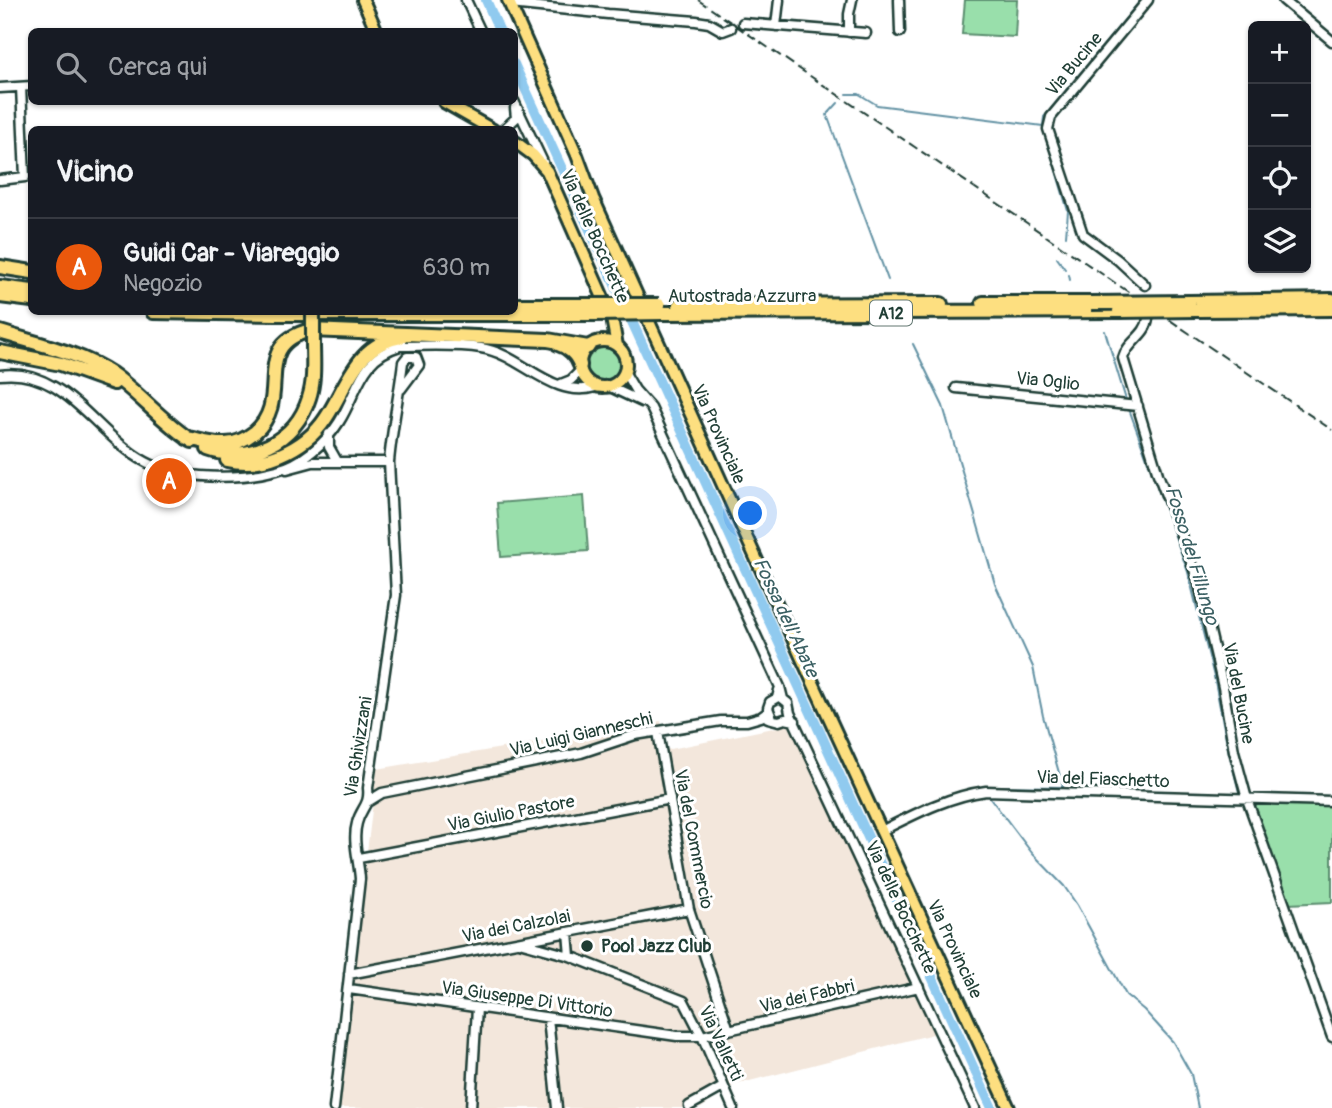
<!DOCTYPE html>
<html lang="it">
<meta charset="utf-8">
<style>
body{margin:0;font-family:Pangolin,sans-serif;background:#20242c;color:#f1f3f6}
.controls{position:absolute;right:21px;top:21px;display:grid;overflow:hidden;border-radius:10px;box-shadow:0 2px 5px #0004}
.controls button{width:63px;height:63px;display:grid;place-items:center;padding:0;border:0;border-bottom:2px solid #363941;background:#171b24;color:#f1f3f6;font:35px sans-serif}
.you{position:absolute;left:751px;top:514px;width:24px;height:24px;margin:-18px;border:5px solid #fff;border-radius:50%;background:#1a73e8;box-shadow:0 0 0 10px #1a73e833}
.badge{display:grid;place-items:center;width:46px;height:46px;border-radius:50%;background:#ea580c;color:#fff;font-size:23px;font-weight:700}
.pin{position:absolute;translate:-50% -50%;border:4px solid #fff;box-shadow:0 2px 7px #0006}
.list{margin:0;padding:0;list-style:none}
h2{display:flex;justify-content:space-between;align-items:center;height:91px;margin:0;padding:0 28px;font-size:30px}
h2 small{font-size:23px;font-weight:400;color:#9ea1a6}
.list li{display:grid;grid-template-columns:46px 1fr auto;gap:21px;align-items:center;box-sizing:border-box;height:98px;padding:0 28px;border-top:2px solid #363941}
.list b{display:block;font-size:26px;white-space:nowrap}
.list p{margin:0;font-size:23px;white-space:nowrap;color:#9ea1a6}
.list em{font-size:23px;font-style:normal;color:#9ea1a6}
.icon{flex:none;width:38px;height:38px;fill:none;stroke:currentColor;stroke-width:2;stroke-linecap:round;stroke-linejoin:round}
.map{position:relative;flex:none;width:1332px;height:1108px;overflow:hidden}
.search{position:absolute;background:#171b24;box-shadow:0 2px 5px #0004;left:28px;top:28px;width:490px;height:77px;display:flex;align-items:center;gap:18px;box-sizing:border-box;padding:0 24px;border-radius:10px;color:#9ea1a6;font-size:26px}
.panel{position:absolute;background:#171b24;box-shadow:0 2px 5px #0004;left:28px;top:126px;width:490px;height:189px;border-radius:10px}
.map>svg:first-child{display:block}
.built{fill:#f3e7dc}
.green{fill:#99dfab;stroke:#5c8e70;stroke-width:2}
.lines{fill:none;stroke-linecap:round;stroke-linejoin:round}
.stream{stroke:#6392a4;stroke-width:2}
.river{stroke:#90caef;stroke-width:10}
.minor-casing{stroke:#1f3d34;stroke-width:13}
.major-casing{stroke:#1f3d34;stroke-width:16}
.highway-casing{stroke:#1f3d34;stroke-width:18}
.minor{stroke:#fff;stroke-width:8}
.major{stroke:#fddf80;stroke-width:10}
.highway{stroke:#fddf80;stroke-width:12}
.rail{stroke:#1f3d34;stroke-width:2;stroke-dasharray:10 5;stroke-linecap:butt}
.highway-bridge-casing{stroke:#1f3d34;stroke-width:18;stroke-linecap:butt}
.highway-bridge{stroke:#fddf80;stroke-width:12}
.poi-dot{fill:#1f3d34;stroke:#fff;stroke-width:2.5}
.labels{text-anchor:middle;stroke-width:6;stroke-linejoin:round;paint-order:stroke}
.shield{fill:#fff;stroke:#627771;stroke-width:2}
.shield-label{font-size:16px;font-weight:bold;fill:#1f3d34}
.street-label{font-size:18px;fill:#1f3d34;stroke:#fff}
.poi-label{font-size:18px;font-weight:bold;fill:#1f3d34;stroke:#fff;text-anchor:start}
.water-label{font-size:19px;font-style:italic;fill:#3b6063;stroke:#fff}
</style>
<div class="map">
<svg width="1332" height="1108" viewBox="0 0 1332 1108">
<rect width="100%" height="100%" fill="#fff"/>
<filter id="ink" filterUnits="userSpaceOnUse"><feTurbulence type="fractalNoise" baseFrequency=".0143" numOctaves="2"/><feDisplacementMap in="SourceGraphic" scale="14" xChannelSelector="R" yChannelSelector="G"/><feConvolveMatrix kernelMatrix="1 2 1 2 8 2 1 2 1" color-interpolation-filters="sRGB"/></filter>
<g filter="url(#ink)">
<path class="built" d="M661,721L666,750L793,724L937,1033L734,1085L701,1108H336L377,769Z"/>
<path class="green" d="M965,0H1017L1015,37L962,34Z
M587 365a17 17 0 1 1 34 0a17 17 0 1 1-34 0Z
M584,496L588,551L501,557L497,503Z
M1256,802L1332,804V902L1288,904L1253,809Z"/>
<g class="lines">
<path class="stream" d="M847,94H859L877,105L1043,126
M838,103L827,115L888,280
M1043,125L1044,117L1141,0
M1043,127L1068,211L1066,236
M1057,258L1065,269
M1069,275L1070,280
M1105,331L1126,400
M913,344L943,406L995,584L1033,667L1043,716L1063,787L986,786
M1129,409L1188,572L1215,681L1228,749L1239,792
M988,795L1032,853L1064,886L1077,905L1126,995L1144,1010L1173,1042L1191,1074L1198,1108
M1244,803L1252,826"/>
<path class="river" d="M486,0L500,32
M514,64L992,1108"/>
<g class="minor-casing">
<path id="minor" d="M466,0L481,32
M899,0L900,32
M1283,0L1332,41
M510,4L608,14L696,21L709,23L723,31L731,28
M743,23L866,33
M776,26L779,0
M849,32V14L852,0
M0,88L32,86
M514,101L543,162
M503,130L516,118L515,108
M0,180L25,177L21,87
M1145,285L1118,260L1083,234L1048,129L1051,117L1148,0
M1148,319C1146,336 1127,342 1123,358L1158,474L1198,580L1223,687L1234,751L1247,799L1332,1037
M625,373L635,390L651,408L780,687L783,699L788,703L790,713L975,1108
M0,375C66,367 95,435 146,462C179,480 241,480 277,470C301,464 326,443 339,422C359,390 359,358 400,346C426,346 455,344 481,348C522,354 551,400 596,387
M561,384L571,380L581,370
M610,387L642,402
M956,388L1138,406
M329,434V447L337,461
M287,469L313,462H389
M768,718L779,721L785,719L795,721
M772,718L768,708L770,702L777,698L779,690
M658,732L689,909L729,1030
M369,801L382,793L581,753L635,735L721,721H747L761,717L768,712
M881,831C915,814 949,796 986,791L1332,801
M359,858L670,799
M568,932L570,956
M519,942L570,956L684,1001L702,1036L733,1108
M349,974L689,909
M349,989L677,1036H702L919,987
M548,1018L557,1108
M689,1106L723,1087
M334,1108L360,879C359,862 352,840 357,823C361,807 370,806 368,788L396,595L389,462C392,428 399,395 403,362L407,357H416L419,365L401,389
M471,1108L477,1008"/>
</g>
<g class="major-casing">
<path id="major" d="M363,0L377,32
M508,0L577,155L593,198L769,587L1009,1108
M444,102L493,130
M514,141L533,155L547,171L612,318L617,346
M580 364a23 23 0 1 1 46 0a23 23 0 1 1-46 0Z"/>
</g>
<g class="highway-casing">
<path id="highway" d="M0,267L32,272
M0,287L32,291
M0,296L32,300
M1190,302L1332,300
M983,303H1091
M514,305H593
M679,305L941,304
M1196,310L1332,309
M153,312L276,314H594
M662,313L1119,311
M0,332C37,344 79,352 112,374C140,394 162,422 192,441
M558,344C568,347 577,355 580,365
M0,352L61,364L114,383
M187,438C199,440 212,445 225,444C236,444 246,439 255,432C294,398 248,345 311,330L548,340L588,347
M208,449C249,464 296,441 309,398C315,380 313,361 313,343
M227,460C245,464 263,462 280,455C299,447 315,435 326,418C348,385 356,344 401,337"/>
</g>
<use href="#minor" class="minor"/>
<use href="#major" class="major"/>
<use href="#highway" class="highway"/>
<path class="rail" d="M698,0L1332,430"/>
<g class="highway-bridge-casing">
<path id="highway-bridge" d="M1091,303L1190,302
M593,305H659
M1119,311L1196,310
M313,312V343
M594,314L662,313"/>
</g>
<use href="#highway-bridge" class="highway-bridge"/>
</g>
</g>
<circle class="poi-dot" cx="587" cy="946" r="7"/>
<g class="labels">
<rect class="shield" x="870" y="300.5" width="42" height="25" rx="5"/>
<g class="shield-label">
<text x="891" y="319">A12</text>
</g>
<g class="street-label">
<text transform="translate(1074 64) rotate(-50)" y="6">Via Bucine</text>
<text transform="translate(595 236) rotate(66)" y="6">Via delle Bocchette</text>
<text x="742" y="302">Autostrada Azzurra</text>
<text transform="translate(1048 381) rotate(6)" y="6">Via Oglio</text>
<text transform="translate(719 434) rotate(66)" y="6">Via Provinciale</text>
<text transform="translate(1239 693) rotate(79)" y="6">Via del Bucine</text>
<text transform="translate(581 734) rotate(-13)" y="6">Via Luigi Gianneschi</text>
<text transform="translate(358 747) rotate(-81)" y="6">Via Ghivizzani</text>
<text transform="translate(1103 779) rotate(2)" y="6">Via del Fiaschetto</text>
<text transform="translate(511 813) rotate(-11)" y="6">Via Giulio Pastore</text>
<text transform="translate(694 839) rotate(79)" y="6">Via del Commercio</text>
<text transform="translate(901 907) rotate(65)" y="6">Via delle Bocchette</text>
<text transform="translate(516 926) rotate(-11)" y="6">Via dei Calzolai</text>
<text transform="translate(955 949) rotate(65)" y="6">Via Provinciale</text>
<text transform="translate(807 996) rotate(-13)" y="6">Via dei Fabbri</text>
<text transform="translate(527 999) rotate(8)" y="6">Via Giuseppe Di Vittorio</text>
<text transform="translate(721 1043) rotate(65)" y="6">Via Valletti</text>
</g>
<g class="poi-label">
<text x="601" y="952">Pool Jazz Club</text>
</g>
<g class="water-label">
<text transform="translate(1193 555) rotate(73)" y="7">Fosso del Fillungo</text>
<text transform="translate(787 617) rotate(65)" y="7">Fossa dell'Abate</text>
</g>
</g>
</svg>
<div class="controls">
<button>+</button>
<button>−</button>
<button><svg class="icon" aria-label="locate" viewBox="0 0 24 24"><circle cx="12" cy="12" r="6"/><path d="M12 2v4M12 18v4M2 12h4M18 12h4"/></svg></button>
<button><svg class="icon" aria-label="layers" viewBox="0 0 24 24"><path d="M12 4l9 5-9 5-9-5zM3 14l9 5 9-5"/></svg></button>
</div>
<div class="you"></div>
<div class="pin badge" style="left:169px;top:481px">A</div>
<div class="search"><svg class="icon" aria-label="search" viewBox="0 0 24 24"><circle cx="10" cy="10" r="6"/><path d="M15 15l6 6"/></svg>Cerca qui</div>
<section class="panel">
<h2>Vicino<small></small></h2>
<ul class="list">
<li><span class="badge">A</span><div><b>Guidi Car - Viareggio</b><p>Negozio</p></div><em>630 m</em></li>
</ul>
</section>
</div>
